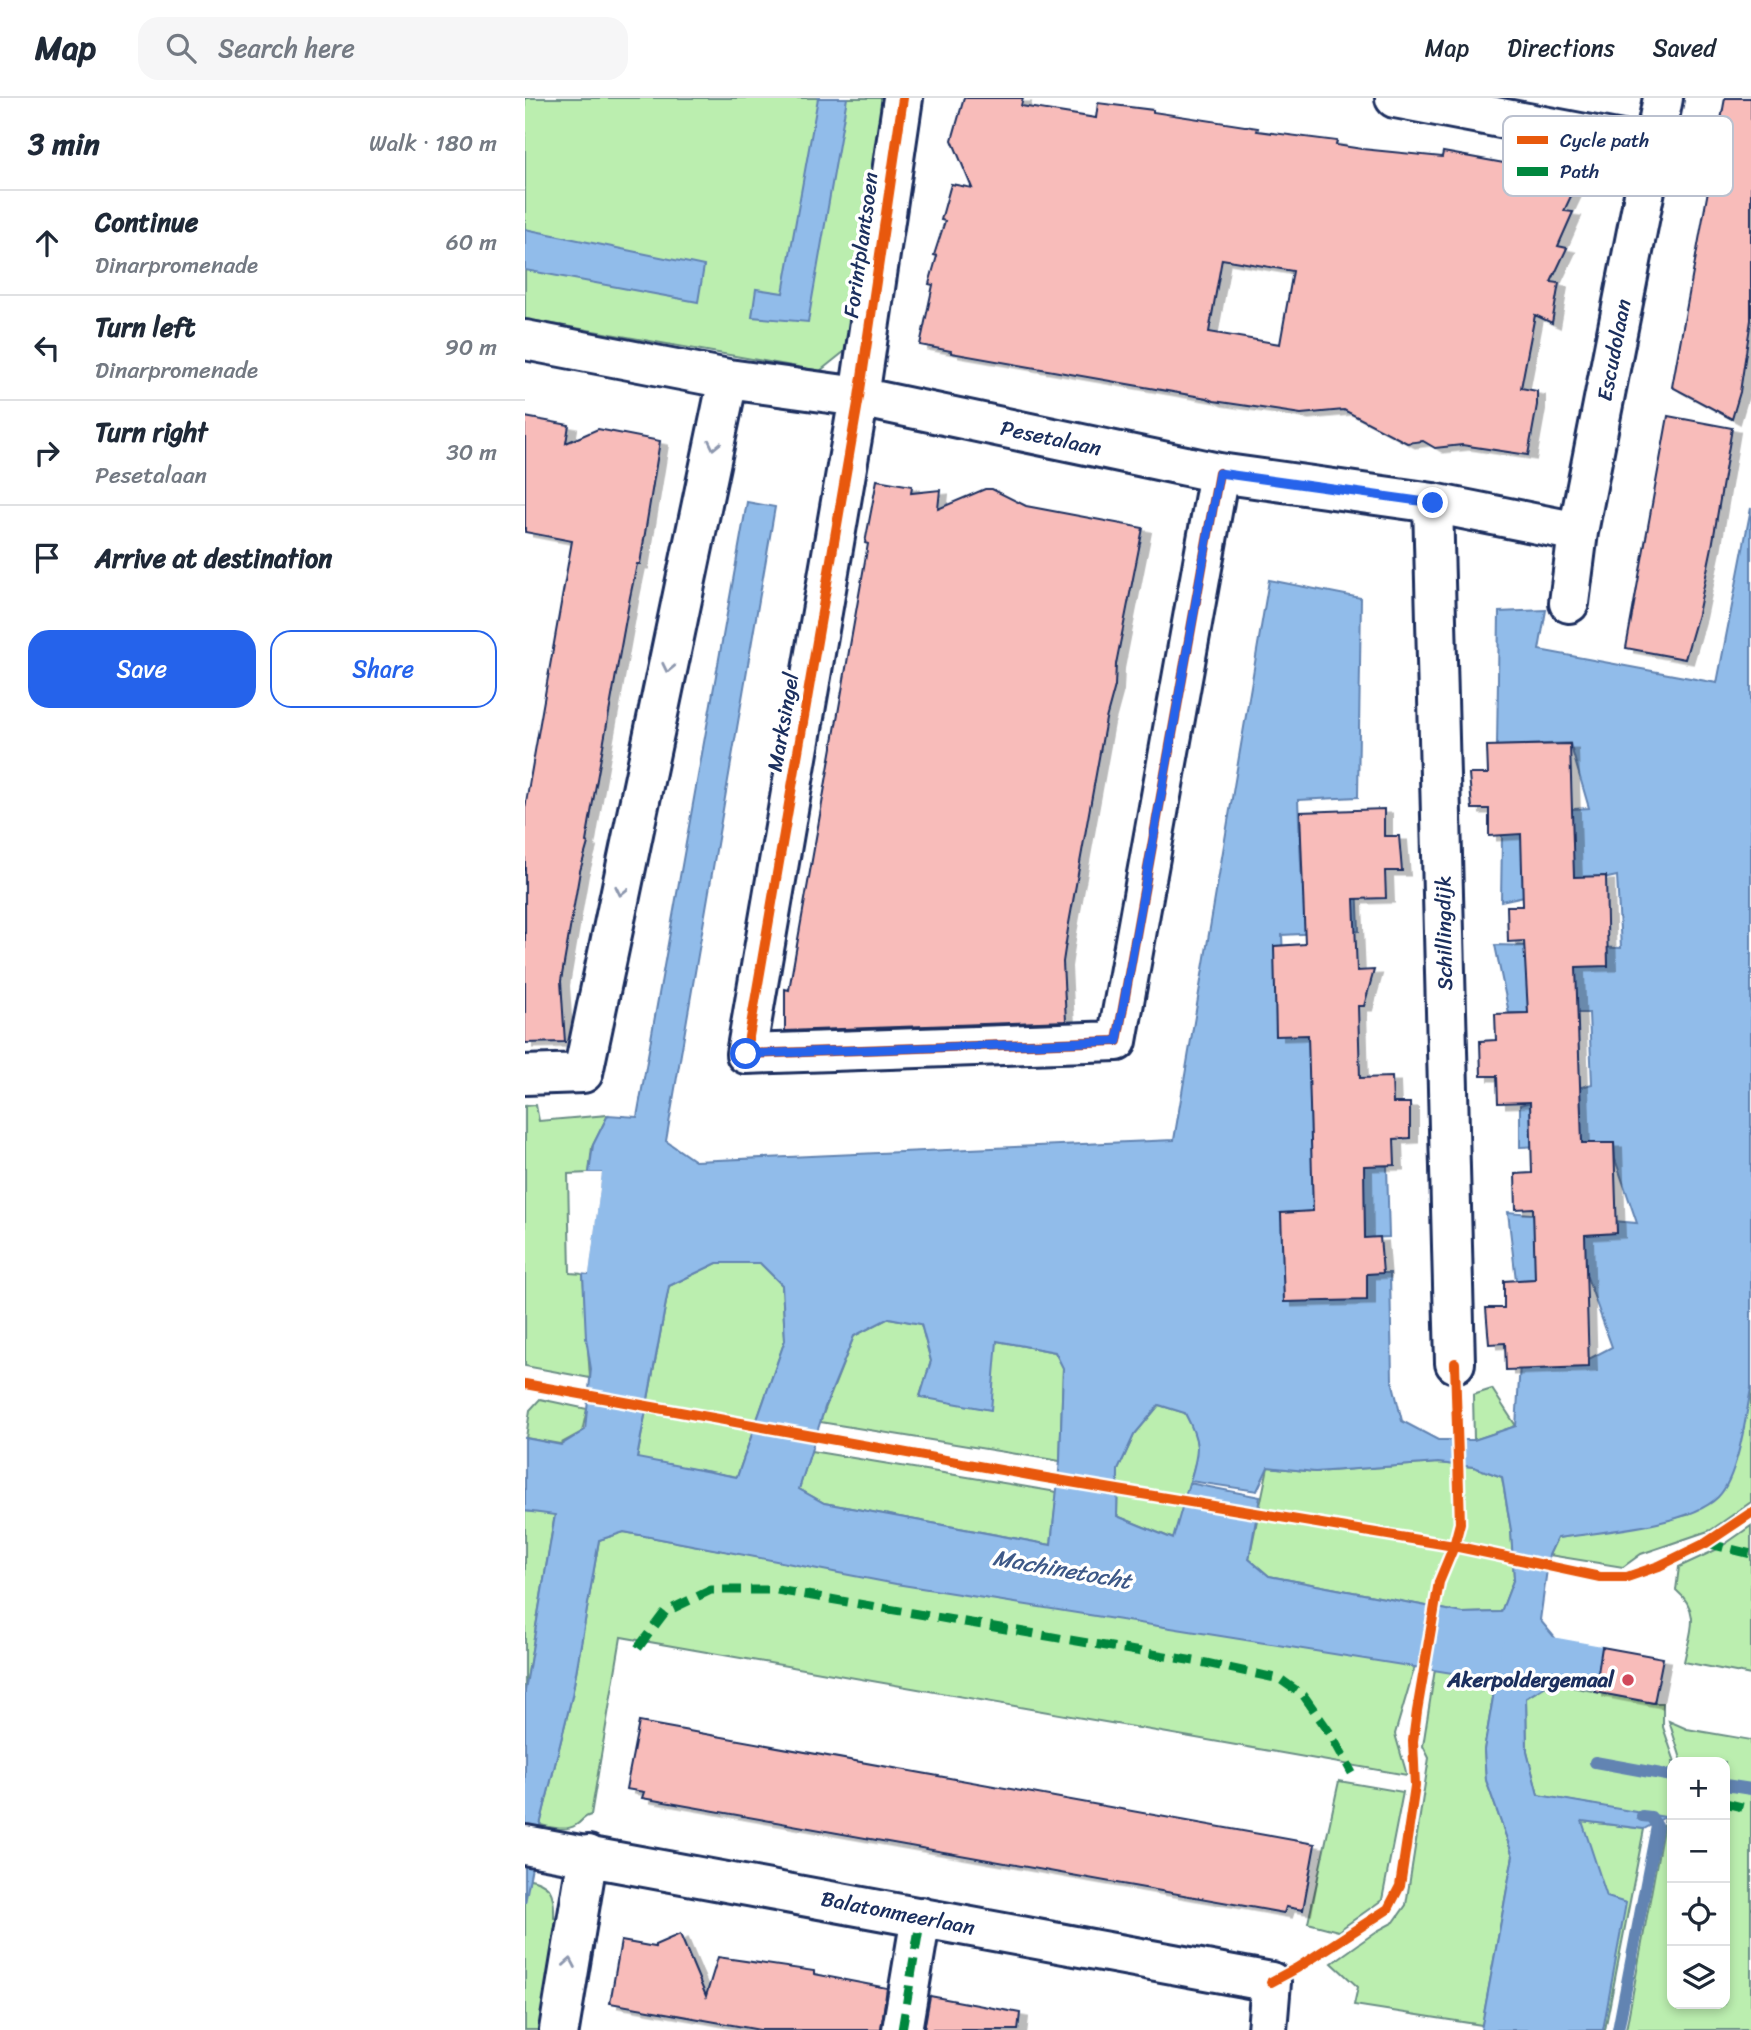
<!DOCTYPE html>
<meta charset="utf-8">
<style>
body{margin:0;font-family:Sriracha,sans-serif;background:#f6f6f7;color:#1f2937}
.controls{position:absolute;right:21px;bottom:21px;display:grid;overflow:hidden;border-radius:14px;box-shadow:0 4px 10px #0003}
.controls button{width:63px;height:63px;display:grid;place-items:center;padding:0;border:0;border-bottom:2px solid #e0e1e3;background:#fff;color:#1f2937;font:35px sans-serif}
.stop{position:absolute;width:21px;height:21px;margin:-16px;border:5px solid #2563eb;border-radius:50%;background:#fff}
.stop.end{background:#2563eb;border-color:#fff;box-shadow:0 2px 7px #0008}
.list{margin:0;padding:0;list-style:none}
h2{display:flex;justify-content:space-between;align-items:center;height:91px;margin:0;padding:0 28px;font-size:30px}
h2 small{font-size:23px;font-weight:400;color:#747a83}
.list li{display:grid;grid-template-columns:46px 1fr auto;gap:21px;align-items:center;box-sizing:border-box;height:105px;padding:0 28px;border-top:2px solid #e0e1e3}
.list b{display:block;font-size:26px;white-space:nowrap}
.list p{margin:0;font-size:23px;white-space:nowrap;color:#747a83}
.list em{font-size:23px;font-style:normal;color:#747a83}
.actions{display:flex;gap:14px;padding:21px 28px}
.actions a{flex:1;padding:16px 0;border:2px solid #2563eb;border-radius:21px;text-align:center;font-size:24px;color:#2563eb}
.actions .main{background:#2563eb;color:#fff}
.icon{flex:none;width:38px;height:38px;fill:none;stroke:currentColor;stroke-width:2;stroke-linecap:round;stroke-linejoin:round}
.map{position:relative;flex:none;width:1226px;height:1932px;overflow:hidden}
header{display:flex;align-items:center;gap:42px;box-sizing:border-box;height:98px;padding:0 35px;background:#fff;border-bottom:2px solid #e0e1e3}
header strong{font-size:33px}
nav{display:flex;gap:38px;margin-inline-start:auto;font-size:24px}
.search{width:490px;height:63px;background:#f6f6f7;display:flex;align-items:center;gap:18px;box-sizing:border-box;padding:0 24px;border-radius:21px;color:#747a83;font-size:26px}
main{display:flex}
aside{flex:1;background:#fff}
.map>svg:first-child{display:block}
.green{fill:#bbeeaf;stroke:#6b8e86;stroke-width:2}
.water{fill:#91bcea;stroke:#6284b2;stroke-width:2;fill-rule:evenodd}
.pier{fill:#fff}
.lines{fill:none;stroke-linecap:round;stroke-linejoin:round}
.stream{stroke:#6284b2;stroke-width:12}
.canal{stroke:#91bcea;stroke-width:44}
.building{fill:#f8bcba;stroke:#1b2f5e;stroke-width:2;fill-rule:evenodd;filter:url(#shadow)}
.street-casing{stroke:#1b2f5e;stroke-width:44}
.street{stroke:#fff;stroke-width:38}
.quiet{stroke:#00873e;stroke-width:9;stroke-dasharray:18 9;stroke-linecap:butt}
.cycleway-casing{stroke:#fff;stroke-width:15}
.cycleway{stroke:#e8590c;stroke-width:10}
.oneway{stroke:#8d97ae}
.route{stroke:#2563eb;stroke-width:9}
.poi-dot{fill:#d1495b;stroke:#fff;stroke-width:2.5}
.labels{text-anchor:middle;stroke-width:7;stroke-linejoin:round;paint-order:stroke}
.street-label{font-size:21px;fill:#1b2f5e;stroke:#fff}
.poi-label{font-size:21px;font-weight:bold;fill:#1b2f5e;stroke:#fff;text-anchor:end}
.water-label{font-size:23px;font-style:italic;fill:#3e5988;stroke:#fff}
.key{fill:#fff;stroke:#bbc1cf;stroke-width:2}
.key-label{font-size:19px;fill:#1b2f5e}
</style>
<header>
<strong>Map</strong>
<div class="search"><svg class="icon" aria-label="search" viewBox="0 0 24 24"><circle cx="10" cy="10" r="6"/><path d="M15 15l6 6"/></svg>Search here</div>
<nav><a>Map</a><a>Directions</a><a>Saved</a></nav>
</header>
<main>
<aside>
<h2>3 min<small>Walk · 180 m</small></h2>
<ul class="list">
<li><svg class="icon" aria-label="ahead" viewBox="0 0 24 24"><path d="M12 20V5M6 11l6-6 6 6"/></svg><div><b>Continue</b><p>Dinarpromenade</p></div><em>60 m</em></li>
<li><svg class="icon" aria-label="left" viewBox="0 0 24 24"><path d="M17 20v-9H6M10 6l-5 5 5 5"/></svg><div><b>Turn left</b><p>Dinarpromenade</p></div><em>90 m</em></li>
<li><svg class="icon" aria-label="right" viewBox="0 0 24 24"><path d="M7 20v-9h11M14 6l5 5-5 5"/></svg><div><b>Turn right</b><p>Pesetalaan</p></div><em>30 m</em></li>
<li><svg class="icon" aria-label="arrive" viewBox="0 0 24 24"><path d="M6 21V4h12l-3 4 3 4H6"/></svg><div><b>Arrive at destination</b></div></li>
</ul>
<div class="actions"><a class="main">Save</a><a>Share</a></div>
</aside>
<div class="map">
<svg width="1226" height="1932" viewBox="0 0 1226 1932">
<defs>
<filter id="shadow"><feDropShadow dx="8" dy="4.5" stdDeviation="0" flood-color="#0004"/></filter>
</defs>
<rect width="100%" height="100%" fill="#fff"/>
<filter id="ink" filterUnits="userSpaceOnUse"><feTurbulence type="fractalNoise" baseFrequency=".0143" numOctaves="2"/><feDisplacementMap in="SourceGraphic" scale="14" xChannelSelector="R" yChannelSelector="G"/><feConvolveMatrix kernelMatrix="1 2 1 2 8 2 1 2 1" color-interpolation-filters="sRGB"/></filter>
<g filter="url(#ink)">
<path class="green" d="M0,0H368L325,249L295,273L0,221Z
M11,1007L14,1023L83,1017L67,1049L64,1075L43,1076L45,1175L58,1176L65,1280L0,1268V1008Z
M192,1165H235L257,1187L260,1242L212,1379L112,1361L144,1188Z
M364,1220L396,1226L406,1263L395,1298L472,1243L530,1254L538,1269L535,1363L295,1324L329,1238Z
M1226,1282V1404L1186,1432L1116,1456L1098,1469L1024,1457L1032,1440L1112,1428L1163,1417Z
M967,1291L991,1328L949,1342L948,1297Z
M15,1301L62,1311L57,1334L35,1346L1,1340L5,1312Z
M634,1307L660,1315L670,1334L673,1355L649,1441L592,1418L593,1372L609,1337Z
M286,1353L532,1394L526,1447L299,1405L274,1391Z
M913,1365L949,1369L977,1379L986,1432L989,1480L976,1514L938,1515L744,1478L724,1461L743,1369L790,1374Z
M0,1413L30,1416L0,1593Z
M1226,1428V1577L1159,1564C1165,1534 1177,1514 1151,1492L1154,1469L1193,1451Z
M99,1434C361,1484 625,1526 890,1568L870,1636L882,1677L96,1539L66,1717C57,1719 58,1723 51,1727C40,1734 27,1729 15,1727L47,1598L74,1442Z
M910,1571L971,1582L959,1652L961,1682L988,1758L957,1927L829,1907L833,1889L807,1865L852,1833L869,1824L881,1807L904,1660L898,1648Z
M1026,1585L1129,1605H1138V1629L1150,1664H1147V1906H1200V1664H1157L1144,1623L1162,1631L1226,1642V1932H1101L1140,1720L1013,1697L1002,1654L1001,1600Z
M814,1683L878,1694L857,1802L813,1833L783,1825Z
M1034,1720L1119,1731L1080,1932H983Z
M0,1780C26,1784 30,1794 29,1820L42,1823L19,1932H0Z"/>
<path class="water" d="M293,0H322L283,224L227,219L231,191L258,195Z
M0,131L179,168L173,204L0,172Z
M222,404L250,409L141,1043L170,1063L649,1042L744,482L836,500L833,699L773,702L777,787L832,784L834,833L757,837L761,922L822,919L795,1056L862,1068L864,1139L840,1140L839,1113L756,1115L842,1175H865L867,1282L877,1323L913,1342H949L991,1328L995,1266L1060,1263L1087,1249L1062,1179L991,1182L983,1114L1112,1125L1090,1061L1089,1045L995,1049V1007L1067,986L1064,915H984L970,847L1096,850L1092,778L976,803L977,740L973,716L1064,710L1045,645L972,648L974,514L1021,512L1014,552L1192,585L1226,410V1290C1221,1318 1213,1379 1193,1399C1164,1428 1073,1434 1032,1440L1024,1457L1015,1522L1045,1558L1057,1560L1053,1577L1042,1575L1001,1600L1002,1654L1013,1697L1140,1719L1119,1731L1057,1723L1082,1799L1101,1805L1078,1932H956L988,1758L961,1682L959,1652L971,1582L371,1486L99,1434L74,1442L47,1598L15,1727L0,1805V1593L30,1417L0,1413V1340L36,1347L60,1332L66,1271L61,1240L58,1176H63L76,1075H64L68,1047L83,1017L112,1019ZM192,1165H235L257,1187L260,1242L212,1379L112,1360L144,1188ZM364,1220L396,1226L406,1263L395,1299L466,1312L472,1243L530,1254L538,1270L535,1363L526,1447L299,1405L274,1391L300,1309L329,1238ZM634,1307L660,1315C675,1344 675,1351 665,1383L732,1393L743,1369L790,1374L913,1365L949,1369L977,1379L986,1432L989,1480L976,1514L938,1515L744,1478L724,1461L735,1399L664,1385L648,1441L592,1418L593,1372L609,1337Z"/>
<path class="pier" d="M60,1075H77L64,1176L55,1175L61,1172L73,1078L63,1079Z"/>
<g class="lines">
<path class="stream" d="M1070,1664L1147,1678
M1200,1687L1226,1691
M1093,1932L1132,1728L1126,1719L1117,1718"/>
<path class="canal" d="M997,1556L1074,1570"/>
</g>
<path class="building" d="M439,0H498L496,8L571,20L573,5L628,12V14L733,30L732,33L812,43L811,47L837,51L917,59L918,54L1055,79L1039,113L1048,114L1033,148L1042,150L1026,184L1034,185L1027,225L1010,217L996,290L1012,293V307L1003,357L937,347L910,350L898,343L882,345L819,312L776,316L689,303L682,300L426,255V253L395,247L408,187L404,186L412,158L409,157L420,123L416,122L426,86L447,90L427,42ZM697,161L768,173L755,246L684,234Z
M1200,0H1226V222L1215,294L1207,321L1147,289Z
M1143,318L1207,330L1187,449L1173,516L1160,561L1101,550Z
M0,319L44,327L41,345L73,331L135,343L115,466H112L105,499L67,709L61,744L63,745L55,773L42,848L36,883L40,944L0,945V710L47,443L0,434Z
M352,382L387,388L386,395L415,392L413,411L460,391H467L501,408L618,430L591,566L590,588L581,621L543,831L538,864L541,923L260,933V891L264,892L343,446L340,445Z
M1045,646L1049,779L1081,778L1083,868L1051,869L1057,1045H1089L1092,1135L1060,1137L1064,1269L981,1272L980,1245L964,1246L961,1210H979V1183L1010,1181L1008,1110L991,1111L990,1076L1007,1075L1005,1004L973,1005L972,978H956L955,943L971,942L970,916L1003,915L999,843L983,844L982,808H998L996,736L964,738V711H947L944,676H963L962,648Z
M859,711V738H874L877,773H860L861,800L829,801L832,873L849,872L839,908H833L835,980L867,979L868,1005H885V1040L869,1041L870,1067L839,1068L840,1140L855,1139L858,1175L842,1176V1202L759,1204L756,1115L788,1113L783,937L751,938L749,848L780,846L775,714Z
M1077,1549L1138,1560L1129,1605L1070,1594Z
M114,1624L790,1746L778,1812L761,1809L759,1815L117,1700L119,1694L101,1691Z
M155,1836L181,1898L193,1859L289,1873V1876L362,1890L356,1932H235L85,1905L96,1843L130,1849V1847Z
M405,1898L495,1915L493,1932H399Z"/>
<g class="lines">
<g class="street-casing">
<path id="street" d="M378,0L334,299L221,956L592,943L694,375
M870,0L1129,49
M0,242L203,281L334,299L694,375L908,405L1053,434
M908,405L930,1265
M1044,505L1053,434L1138,0
M0,977L58,975L203,281
M0,1747L746,1884L742,1932
M34,1932L63,1757
M377,1932L396,1819"/>
</g>
<use href="#street" class="street"/>
<path class="quiet" d="M1181,1445L1226,1456
M113,1550L140,1514L186,1492H252L681,1565L755,1581L779,1598L805,1635L827,1675
M1200,1705L1226,1711
M377,1932L396,1819"/>
<g class="cycleway-casing">
<path id="cycleway" d="M378,0L334,299L221,956L592,943L694,375
M0,1286L515,1379L929,1448L1075,1479H1102L1134,1468L1181,1445L1226,1415
M746,1884L772,1870L863,1811L875,1788L890,1688L888,1643L892,1613L914,1484L929,1448L935,1425L930,1265"/>
</g>
<use href="#cycleway" class="cycleway"/>
</g>
<defs><path id="oneway-chevron" d="M-2-3.5L2.5 0L-2 3.5" fill="none" stroke-width="1.6" stroke-linecap="round" stroke-linejoin="round" transform="scale(1.75)"/></defs>
<g class="oneway">
<use href="#oneway-chevron" transform="translate(189 347) rotate(102)"/>
<use href="#oneway-chevron" transform="translate(143 570) rotate(102)"/>
<use href="#oneway-chevron" transform="translate(96 793) rotate(102)"/>
<use href="#oneway-chevron" transform="translate(45 1865) rotate(-80)"/>
</g>
</g>
<g class="lines" filter="url(#ink)">
<path class="route" d="M221,956L592,943L694,375L908,405"/>
</g>
<circle class="poi-dot" cx="1103" cy="1582" r="7"/>
<g class="labels">
<g class="street-label">
<text transform="translate(336 147) rotate(-82)" y="7">Forintplantsoen</text>
<text transform="translate(1089 252) rotate(-79)" y="7">Escudolaan</text>
<text transform="translate(526 340) rotate(12)" y="7">Pesetalaan</text>
<text transform="translate(258 624) rotate(-80)" y="7">Marksingel</text>
<text transform="translate(919 835) rotate(-91)" y="7">Schillingdijk</text>
<text transform="translate(373 1815) rotate(11)" y="7">Balatonmeerlaan</text>
</g>
<g class="poi-label">
<text x="1089" y="1589">Akerpoldergemaal</text>
</g>
<g class="water-label">
<text transform="translate(537 1471) rotate(10)" y="8">Machinetocht</text>
</g>
</g>
<rect x="978" y="18" width="230" height="80" rx="10" class="key"/>
<rect x="992" y="38" width="31" height="8" fill="#e8590c"/>
<rect x="992" y="69" width="31" height="9" fill="#00873e"/>
<g class="key-label">
<text x="1035" y="49">Cycle path</text>
<text x="1035" y="80">Path</text>
</g>
</svg>
<div class="controls">
<button>+</button>
<button>−</button>
<button><svg class="icon" aria-label="locate" viewBox="0 0 24 24"><circle cx="12" cy="12" r="6"/><path d="M12 2v4M12 18v4M2 12h4M18 12h4"/></svg></button>
<button><svg class="icon" aria-label="layers" viewBox="0 0 24 24"><path d="M12 4l9 5-9 5-9-5zM3 14l9 5 9-5"/></svg></button>
</div>
<div class="stop" style="left:221px;top:956px"></div>
<div class="stop end" style="left:908px;top:405px"></div>
</div>
</main>
